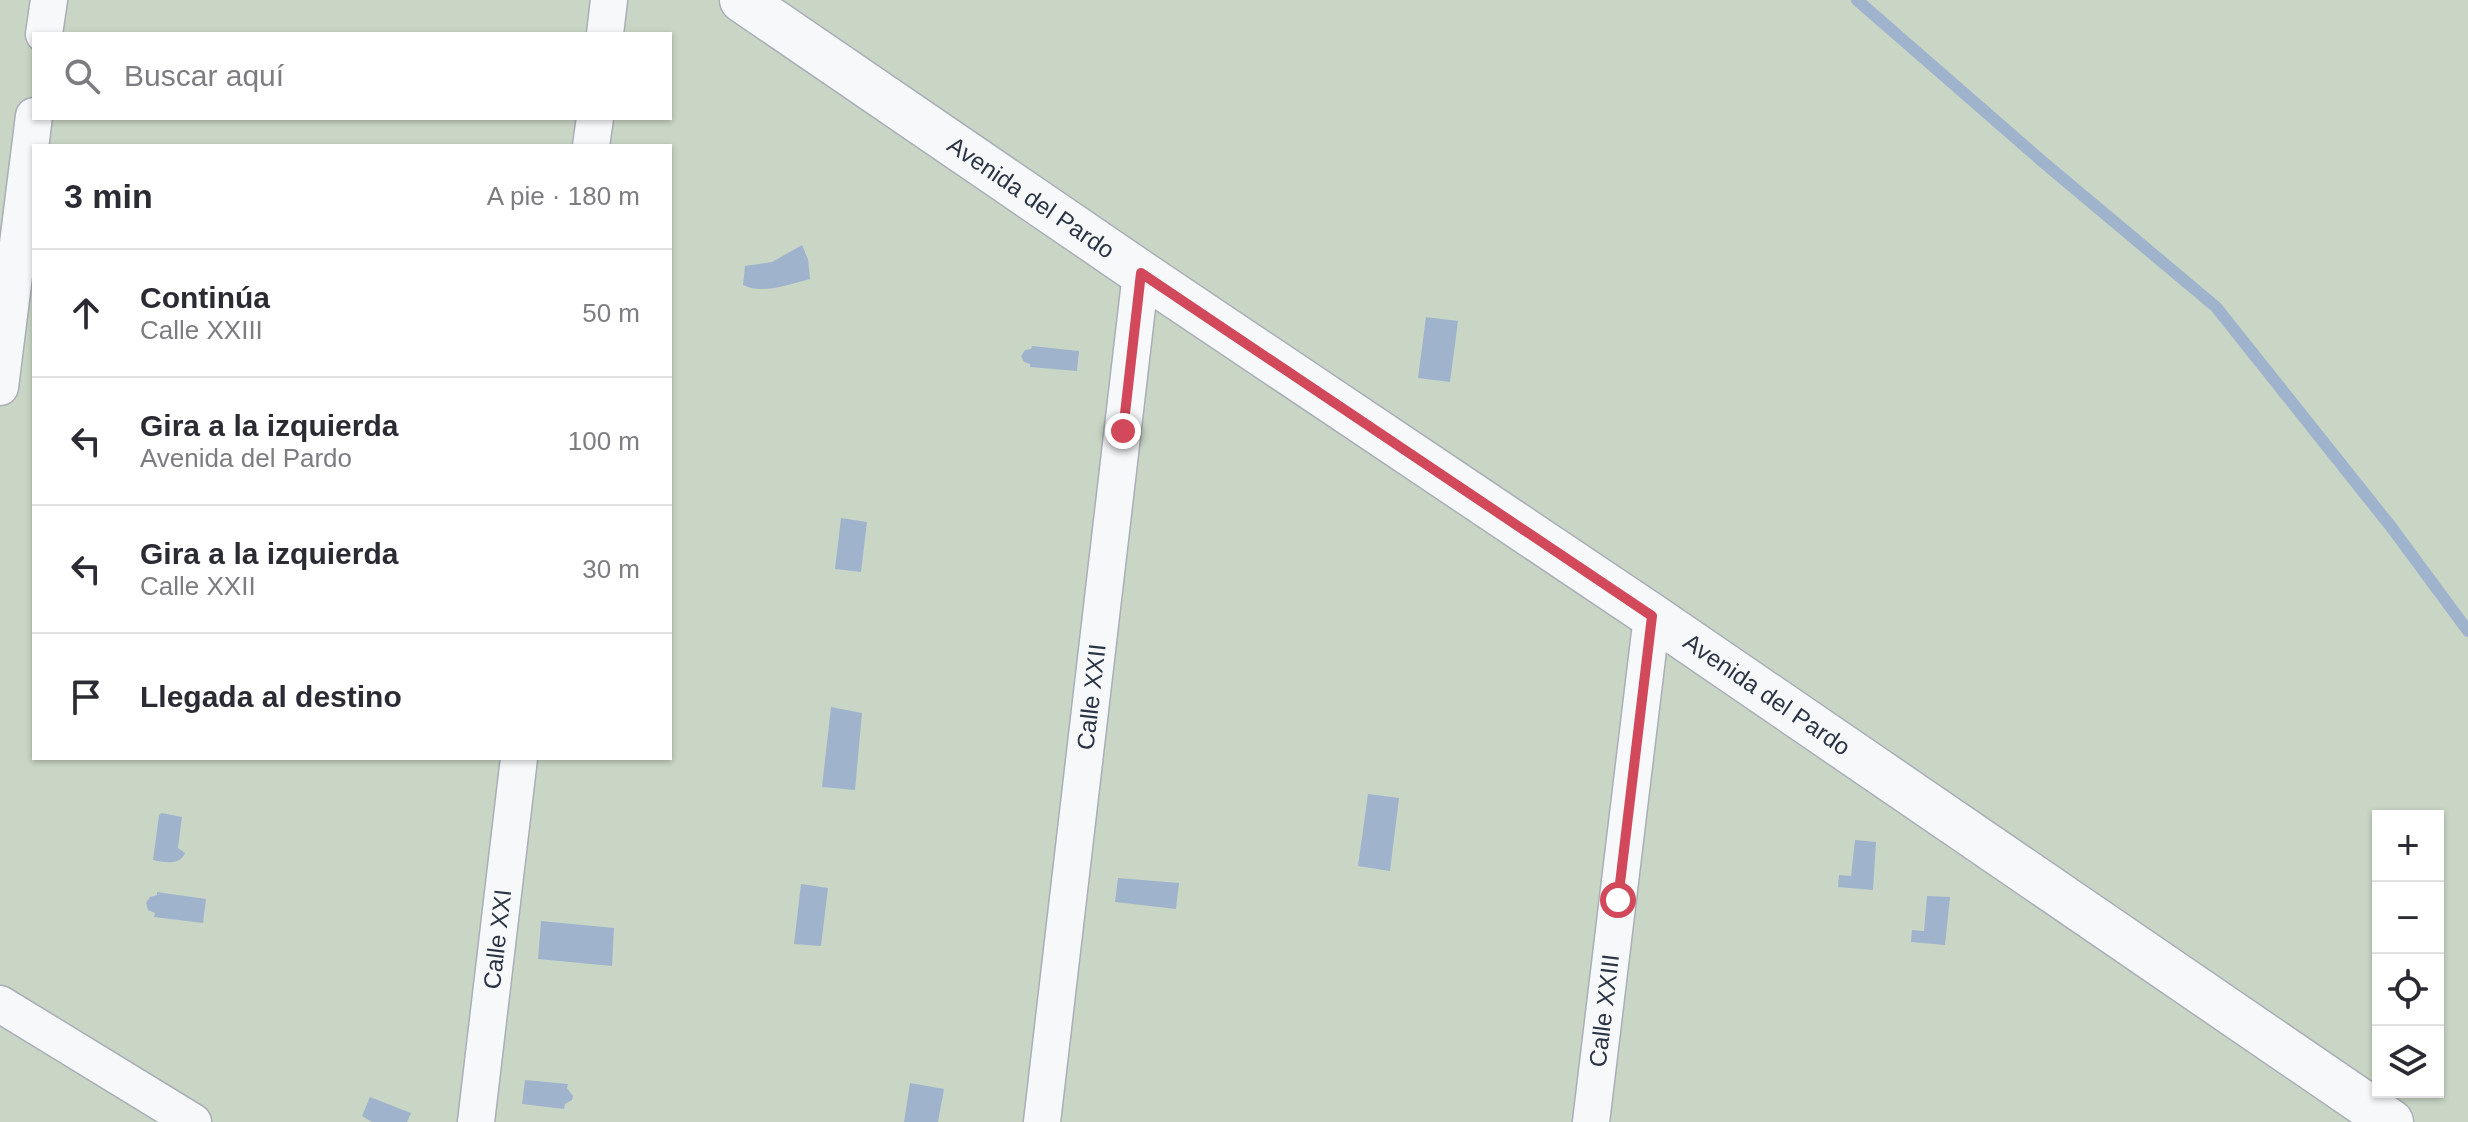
<!DOCTYPE html>
<html lang="es">
<meta charset="utf-8">
<style>
body{margin:0;font-family:Helvetica,sans-serif;background:#f2f2f3;color:#2b2b33}
.controls{position:absolute;right:24px;bottom:24px;display:grid;overflow:hidden;border-radius:0px;box-shadow:0 2px 6px #0004}
.controls button{width:72px;height:72px;display:grid;place-items:center;padding:0;border:0;border-bottom:2px solid #e1e1e2;background:#fff;color:#2b2b33;font:40px sans-serif}
.stop{position:absolute;width:24px;height:24px;margin:-18px;border:6px solid #d1495b;border-radius:50%;background:#fff}
.stop.end{background:#d1495b;border-color:#fff;box-shadow:0 2px 8px #0008}
.list{margin:0;padding:0;list-style:none}
h2{display:flex;justify-content:space-between;align-items:center;height:104px;margin:0;padding:0 32px;font-size:34px}
h2 small{font-size:26px;font-weight:400;color:#7c7c81}
.list li{display:grid;grid-template-columns:52px 1fr auto;gap:24px;align-items:center;box-sizing:border-box;height:128px;padding:0 32px;border-top:2px solid #e1e1e2}
.list b{display:block;font-size:30px;white-space:nowrap}
.list p{margin:0;font-size:26px;white-space:nowrap;color:#7c7c81}
.list em{font-size:26px;font-style:normal;color:#7c7c81}
.icon{flex:none;width:44px;height:44px;fill:none;stroke:currentColor;stroke-width:2;stroke-linecap:round;stroke-linejoin:round}
.map{position:relative;flex:none;width:2468px;height:1122px;overflow:hidden}
.search{position:absolute;background:#fff;box-shadow:0 2px 6px #0004;left:32px;top:32px;width:640px;height:88px;display:flex;align-items:center;gap:20px;box-sizing:border-box;padding:0 28px;border-radius:0px;color:#7c7c81;font-size:30px}
.panel{position:absolute;background:#fff;box-shadow:0 2px 6px #0004;left:32px;top:144px;width:640px;height:616px;border-radius:0px}
.map>svg:first-child{display:block}
.green{fill:#c9d6c5;fill-rule:evenodd}
.water{fill:#9fb4cc}
.lines{fill:none;stroke-linecap:round;stroke-linejoin:round}
.stream{stroke:#9fb4cc;stroke-width:12}
.minor-casing{stroke:#a9aeb7;stroke-width:39}
.tertiary-casing{stroke:#a9aeb7;stroke-width:47}
.minor{stroke:#f7f8fa;stroke-width:36}
.tertiary{stroke:#f7f8fa;stroke-width:44}
.route{stroke:#d1495b;stroke-width:10}
.labels{text-anchor:middle;stroke-width:8;stroke-linejoin:round;paint-order:stroke}
.street-label{font-size:24px;fill:#2b3445;stroke:#f4f6f9}
</style>
<div class="map">
<svg width="2468" height="1122" viewBox="0 0 2468 1122">
<rect width="100%" height="100%" fill="#e4e7ec"/>
<path class="green" d="M0,0H2468V1122H0ZM34,34H670V118H34ZM34,146H670V758H34ZM2378,816H2438V1092H2378Z"/>
<path class="water" d="M802,245L808,259L810,279C790,284 762,295 743,285L745,266L772,262Z
M1426,317L1458,321L1450,382L1418,378Z
M1032,346L1079,351L1077,371L1030,367V364L1024,362L1021,356L1025,350L1031,349Z
M841,518L867,522L861,572L835,569Z
M831,707L862,713L855,790L822,787Z
M1368,794L1399,798L1390,871L1358,866Z
M162,813L182,817L178,848L185,853C180,865 166,863 153,860L159,815Z
M1855,840L1876,842L1873,890L1838,887L1839,875L1851,876Z
M1118,878L1179,883L1176,909L1115,902Z
M801,884L828,888L821,946L794,944Z
M157,892L206,899L203,923L154,917L155,913L148,910L146,903L150,897L157,895Z
M1927,896L1950,897L1945,945L1911,942L1912,930L1924,931Z
M541,921L614,928L612,966L538,959Z
M525,1080L568,1084L567,1088L573,1096L572,1100L565,1104L564,1109L522,1104Z
M910,1083L944,1089L938,1122H904Z
M370,1097L411,1113L407,1122H372L362,1116Z"/>
<g class="lines">
<path class="stream" d="M1857,0L2043,162L2216,307L2392,528L2468,631"/>
<g class="minor-casing">
<g id="minor">
<path d="M44,34L49,0"/>
<path d="M605,34L609,0"/>
<path d="M591,146L595,118"/>
<path d="M0,387L34,116"/>
<path d="M0,1004L193,1122"/>
<path id="s1" d="M476,1122L519,758"/>
<path id="s2" d="M1042,1122L1141,273"/>
<path id="s3" d="M1591,1122L1652,616"/>
</g>
</g>
<g class="tertiary-casing">
<g id="tertiary">
<path id="s4" d="M742,0L1141,273L1652,616L2391,1122"/>
</g>
</g>
<use href="#minor" class="minor"/>
<use href="#tertiary" class="tertiary"/>
</g>
<g class="lines">
<path class="route" d="M1123,431L1141,273L1652,616L1618,900"/>
</g>
<g class="labels">
<g class="street-label">
<text dy="8" stroke="none"><textPath href="#s4" startOffset="350">Avenida del Pardo</textPath></text>
<text dy="8" stroke="none"><textPath href="#s4" startOffset="1238">Avenida del Pardo</textPath></text>
<text dy="8" stroke="none"><textPath href="#s2" startOffset="428">Calle XXII</textPath></text>
<text dy="8" stroke="none"><textPath href="#s1" startOffset="184">Calle XXI</textPath></text>
<text dy="8" stroke="none"><textPath href="#s3" startOffset="112">Calle XXIII</textPath></text>
</g>
</g>
</svg>
<div class="controls">
<button>+</button>
<button>−</button>
<button><svg class="icon" aria-label="locate" viewBox="0 0 24 24"><circle cx="12" cy="12" r="6"/><path d="M12 2v4M12 18v4M2 12h4M18 12h4"/></svg></button>
<button><svg class="icon" aria-label="layers" viewBox="0 0 24 24"><path d="M12 4l9 5-9 5-9-5zM3 14l9 5 9-5"/></svg></button>
</div>
<div class="stop" style="left:1618px;top:900px"></div>
<div class="stop end" style="left:1123px;top:431px"></div>
<div class="search"><svg class="icon" aria-label="search" viewBox="0 0 24 24"><circle cx="10" cy="10" r="6"/><path d="M15 15l6 6"/></svg>Buscar aquí</div>
<section class="panel">
<h2>3 min<small>A pie · 180 m</small></h2>
<ul class="list">
<li><svg class="icon" aria-label="ahead" viewBox="0 0 24 24"><path d="M12 20V5M6 11l6-6 6 6"/></svg><div><b>Continúa</b><p>Calle XXIII</p></div><em>50 m</em></li>
<li><svg class="icon" aria-label="left" viewBox="0 0 24 24"><path d="M17 20v-9H6M10 6l-5 5 5 5"/></svg><div><b>Gira a la izquierda</b><p>Avenida del Pardo</p></div><em>100 m</em></li>
<li><svg class="icon" aria-label="left" viewBox="0 0 24 24"><path d="M17 20v-9H6M10 6l-5 5 5 5"/></svg><div><b>Gira a la izquierda</b><p>Calle XXII</p></div><em>30 m</em></li>
<li><svg class="icon" aria-label="arrive" viewBox="0 0 24 24"><path d="M6 21V4h12l-3 4 3 4H6"/></svg><div><b>Llegada al destino</b></div></li>
</ul>
</section>
</div>
